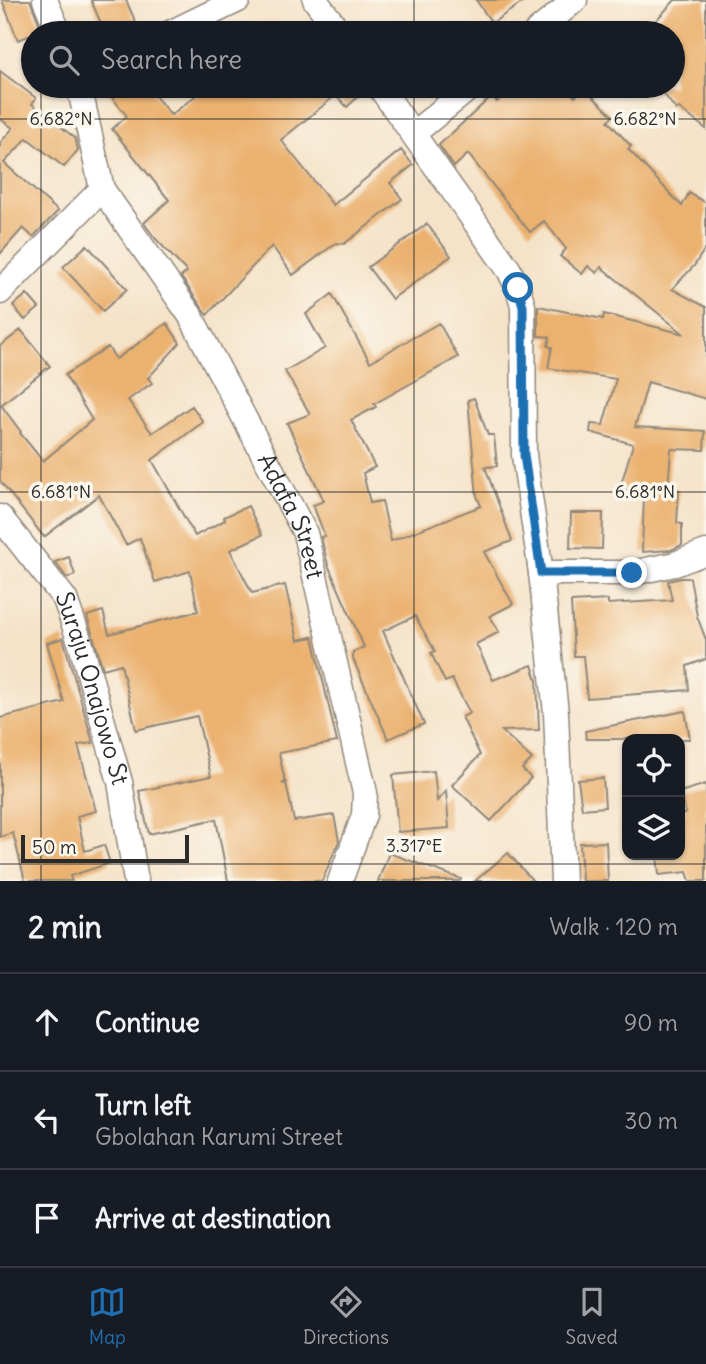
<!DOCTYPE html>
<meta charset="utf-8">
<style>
body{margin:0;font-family:Delius,sans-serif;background:#242831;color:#f1f3f6}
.controls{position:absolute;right:21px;bottom:21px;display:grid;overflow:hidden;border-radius:14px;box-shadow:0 2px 5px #0004}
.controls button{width:63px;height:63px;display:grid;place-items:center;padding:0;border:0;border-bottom:2px solid #363941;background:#171b24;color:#f1f3f6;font:35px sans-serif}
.scale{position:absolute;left:21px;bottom:18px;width:168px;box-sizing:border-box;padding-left:7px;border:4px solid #2b2b2b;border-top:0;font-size:19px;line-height:24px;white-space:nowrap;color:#2b2b2b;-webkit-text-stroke:5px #fbf7ec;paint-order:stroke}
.stop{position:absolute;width:21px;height:21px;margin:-16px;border:5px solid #1f6fb2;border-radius:50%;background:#fff}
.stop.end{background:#1f6fb2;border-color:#fff;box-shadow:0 2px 7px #0008}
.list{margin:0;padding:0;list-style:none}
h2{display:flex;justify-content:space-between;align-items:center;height:91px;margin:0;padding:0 28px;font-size:30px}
h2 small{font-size:23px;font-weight:400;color:#9ea1a6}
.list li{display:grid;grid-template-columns:46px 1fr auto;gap:21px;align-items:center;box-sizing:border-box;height:98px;padding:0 28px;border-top:2px solid #363941}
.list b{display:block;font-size:26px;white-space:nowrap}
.list p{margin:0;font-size:23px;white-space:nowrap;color:#9ea1a6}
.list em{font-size:23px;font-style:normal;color:#9ea1a6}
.icon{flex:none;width:38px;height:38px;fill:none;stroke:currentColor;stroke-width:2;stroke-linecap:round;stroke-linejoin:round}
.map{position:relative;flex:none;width:706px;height:881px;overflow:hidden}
.search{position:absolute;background:#171b24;box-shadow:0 2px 5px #0004;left:21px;right:21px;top:21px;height:77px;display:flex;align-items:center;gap:18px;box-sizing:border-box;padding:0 24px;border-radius:38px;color:#9ea1a6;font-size:26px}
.sheet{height:385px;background:#171b24}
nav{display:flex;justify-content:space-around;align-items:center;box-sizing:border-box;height:98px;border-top:2px solid #363941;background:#171b24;font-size:19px;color:#9ea1a6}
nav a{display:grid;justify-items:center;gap:4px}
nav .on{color:#1f6fb2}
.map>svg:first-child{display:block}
.building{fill:#ebb16e}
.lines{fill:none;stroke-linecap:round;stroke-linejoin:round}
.minor-casing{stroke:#90877a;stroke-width:27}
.minor{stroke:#fff;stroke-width:24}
.route{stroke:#1f6fb2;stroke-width:9}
.ticks{fill:none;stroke:#2b2b2b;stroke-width:2;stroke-opacity:0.45}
.labels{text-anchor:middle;stroke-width:7;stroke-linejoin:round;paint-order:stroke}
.street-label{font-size:24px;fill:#2b2b2b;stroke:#fbf7ec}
.ticks-label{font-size:18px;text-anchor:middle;fill:#2b2b2b;stroke:#fbf7ec;stroke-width:7;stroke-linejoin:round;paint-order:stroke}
</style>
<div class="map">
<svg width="706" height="881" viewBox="0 0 706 881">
<rect width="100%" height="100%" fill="#fbf7ec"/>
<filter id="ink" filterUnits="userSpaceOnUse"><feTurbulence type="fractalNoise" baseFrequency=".0143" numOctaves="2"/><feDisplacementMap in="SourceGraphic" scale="14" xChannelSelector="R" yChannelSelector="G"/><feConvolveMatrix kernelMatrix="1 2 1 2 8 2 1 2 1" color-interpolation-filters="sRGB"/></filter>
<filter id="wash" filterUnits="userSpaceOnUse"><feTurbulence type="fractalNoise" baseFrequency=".00686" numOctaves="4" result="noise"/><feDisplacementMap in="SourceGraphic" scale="28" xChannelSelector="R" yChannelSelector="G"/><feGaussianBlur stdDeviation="1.57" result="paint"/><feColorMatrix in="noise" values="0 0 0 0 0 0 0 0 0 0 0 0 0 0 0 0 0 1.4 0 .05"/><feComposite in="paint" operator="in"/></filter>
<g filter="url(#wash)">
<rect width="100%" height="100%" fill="#f5e3c9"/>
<g id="blocks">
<path class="building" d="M2,0H30L42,31L18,40Z
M91,0H126L136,23L111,33H105Z
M476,0H526L492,23Z
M675,0H706V129L679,108L676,110L658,86H673V33H644Z
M0,71L36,98L32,104L75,138L78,150L64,167L27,138L4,163L58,211L33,237L23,228L0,254V143L13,128L0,119Z
M103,86H147L171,115L208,86H352L360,95L347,107L336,95L281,140L333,205L401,150L413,165L390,183L402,199L344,244L336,243L293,275L272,246L207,315L181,277L187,272L155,238L144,223L169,200L112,129L127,116Z
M514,86H564L575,97L584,88L613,116L608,121L631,146L628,149L682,206L689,193L706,203V247L694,266L672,289L706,307V399L648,382L635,427L705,431L704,450L671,449L668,489L679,490L677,523L682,524V545L671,550L642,552L644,495L620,488L633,444L590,432L591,424L603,425L616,379L548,368L552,347L548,346L550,337L538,336V306L603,319L604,314L684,334L601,267L597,273L588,266L582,274L560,256L566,249L544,221L530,232L468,154L454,167L439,145L492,96L497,102Z
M427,224L451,256L392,299L368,267Z
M87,245L127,289L103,311L63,267Z
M27,294L39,308L25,320L13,306Z
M332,294L370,362L439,323L458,357L374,404L376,407L351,420L375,467L363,473L370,503L382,501L391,541L481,506L477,496L468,400L474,398L488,435H494L497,466L485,467L512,541L484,552L513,604L490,616L499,632L476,644L493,680L532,665L537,680L539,730L502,731L532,759L522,769L531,778L491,821L452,785L480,755L462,717L470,713L452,679L445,682L431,653L435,651L415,616L383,631L424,724L388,739L353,659V652L364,647L328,565L321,537L325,536L313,505L324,501L287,423L310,414L285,371L325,348L306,314Z
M167,323L180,343L148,378L152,383L128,400L152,433L192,406L203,422L152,460L195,536L225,520L224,517L248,506L262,535L230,550L252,593L285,585L298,640L313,637L337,742L279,753L285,782L282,784L286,783L294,821L334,815L339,841L322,881H228L216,819L149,834L139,791L211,776L197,716L136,730L121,664L103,669L87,616L103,611L109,634L198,611L190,571L155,582L140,538L126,545L99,495L44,537L0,481V346L21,330L50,366L1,405L21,432L20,433L43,461L92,420L65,375L108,347L116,359Z
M571,513H603L602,549L570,548Z
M69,557L75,575L67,578L55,562Z
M681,578H690L697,616L706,640V659L687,666L689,690L587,698L583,656H574L571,602L608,600V604L672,600L668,581Z
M63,638L93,743L78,745L96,811L77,816L85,851L104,845L110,863L70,876L72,881H25L13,833L0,837V718L64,702L47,643Z
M685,711L690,739H586L585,731Z
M434,771L437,801L446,791L449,828L398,832L393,775Z
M603,778L605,807L582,809L578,780Z
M706,784V881H690L687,872L659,875L657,855H680V815L686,813L680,792Z
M606,842L608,881H582L580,843Z
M389,853L461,879L460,881H378Z
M508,853L533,881H475Z"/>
</g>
</g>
<g filter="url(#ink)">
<use href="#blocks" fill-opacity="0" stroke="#90877a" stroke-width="2"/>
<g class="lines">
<g class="minor-casing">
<g id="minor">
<path d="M45,0L59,33"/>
<path d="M315,0L340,33"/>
<path d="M170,33L238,0"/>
<path d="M535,33L575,0"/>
<path id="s1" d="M79,86L102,189L190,315L305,533L365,793L364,815L340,881"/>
<path d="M379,86L509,270L518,288L523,306L524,455L541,573L556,713L563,881"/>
<path d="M414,133L472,86"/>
<path d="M0,292L102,189"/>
<path id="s2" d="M0,517L65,599L81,645L120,782L136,881"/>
<path d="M541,573H632L675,564L706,552"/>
</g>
</g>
<use href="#minor" class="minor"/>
</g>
</g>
<g class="lines" filter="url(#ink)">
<path class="route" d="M518,288L523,306L524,455L541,573H632"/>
</g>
<path class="ticks" d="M41,0V33M414,0V33M41,86V881M414,86V881M0,119H706M0,492H706M0,864H706"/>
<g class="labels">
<g class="street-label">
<text dy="8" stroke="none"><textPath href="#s1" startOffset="485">Adafa Street</textPath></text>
<text dy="8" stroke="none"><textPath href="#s2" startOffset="198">Suraju Onajowo St</textPath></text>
</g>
</g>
<g class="ticks-label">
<text x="61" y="125">6.682°N</text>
<text x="645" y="125">6.682°N</text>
<text x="61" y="498">6.681°N</text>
<text x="645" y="498">6.681°N</text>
<text x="414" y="852">3.317°E</text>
</g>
</svg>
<div class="controls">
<button><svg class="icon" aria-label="locate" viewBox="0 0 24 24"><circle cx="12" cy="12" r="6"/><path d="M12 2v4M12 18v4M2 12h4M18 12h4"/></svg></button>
<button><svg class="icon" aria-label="layers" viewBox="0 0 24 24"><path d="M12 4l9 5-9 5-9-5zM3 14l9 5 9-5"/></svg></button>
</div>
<div class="scale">50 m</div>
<div class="stop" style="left:518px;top:288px"></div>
<div class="stop end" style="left:632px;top:573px"></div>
<div class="search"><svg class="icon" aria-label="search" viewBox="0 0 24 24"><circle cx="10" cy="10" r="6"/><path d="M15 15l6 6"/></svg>Search here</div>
</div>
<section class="sheet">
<h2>2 min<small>Walk · 120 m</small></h2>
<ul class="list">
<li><svg class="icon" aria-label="ahead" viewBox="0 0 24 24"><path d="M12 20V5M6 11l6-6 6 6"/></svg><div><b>Continue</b></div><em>90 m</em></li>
<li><svg class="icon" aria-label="left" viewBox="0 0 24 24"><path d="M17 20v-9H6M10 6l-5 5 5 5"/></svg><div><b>Turn left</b><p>Gbolahan Karumi Street</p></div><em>30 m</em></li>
<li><svg class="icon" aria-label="arrive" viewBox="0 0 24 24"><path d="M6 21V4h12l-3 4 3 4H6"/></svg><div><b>Arrive at destination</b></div></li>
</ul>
</section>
<nav>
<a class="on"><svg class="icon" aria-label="map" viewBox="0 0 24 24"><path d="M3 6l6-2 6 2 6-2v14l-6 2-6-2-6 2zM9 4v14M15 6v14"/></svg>Map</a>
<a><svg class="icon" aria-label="directions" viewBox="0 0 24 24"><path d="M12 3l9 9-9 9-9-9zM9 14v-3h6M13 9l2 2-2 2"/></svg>Directions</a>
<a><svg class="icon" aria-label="saved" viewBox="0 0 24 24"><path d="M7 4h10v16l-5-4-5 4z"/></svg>Saved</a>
</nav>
